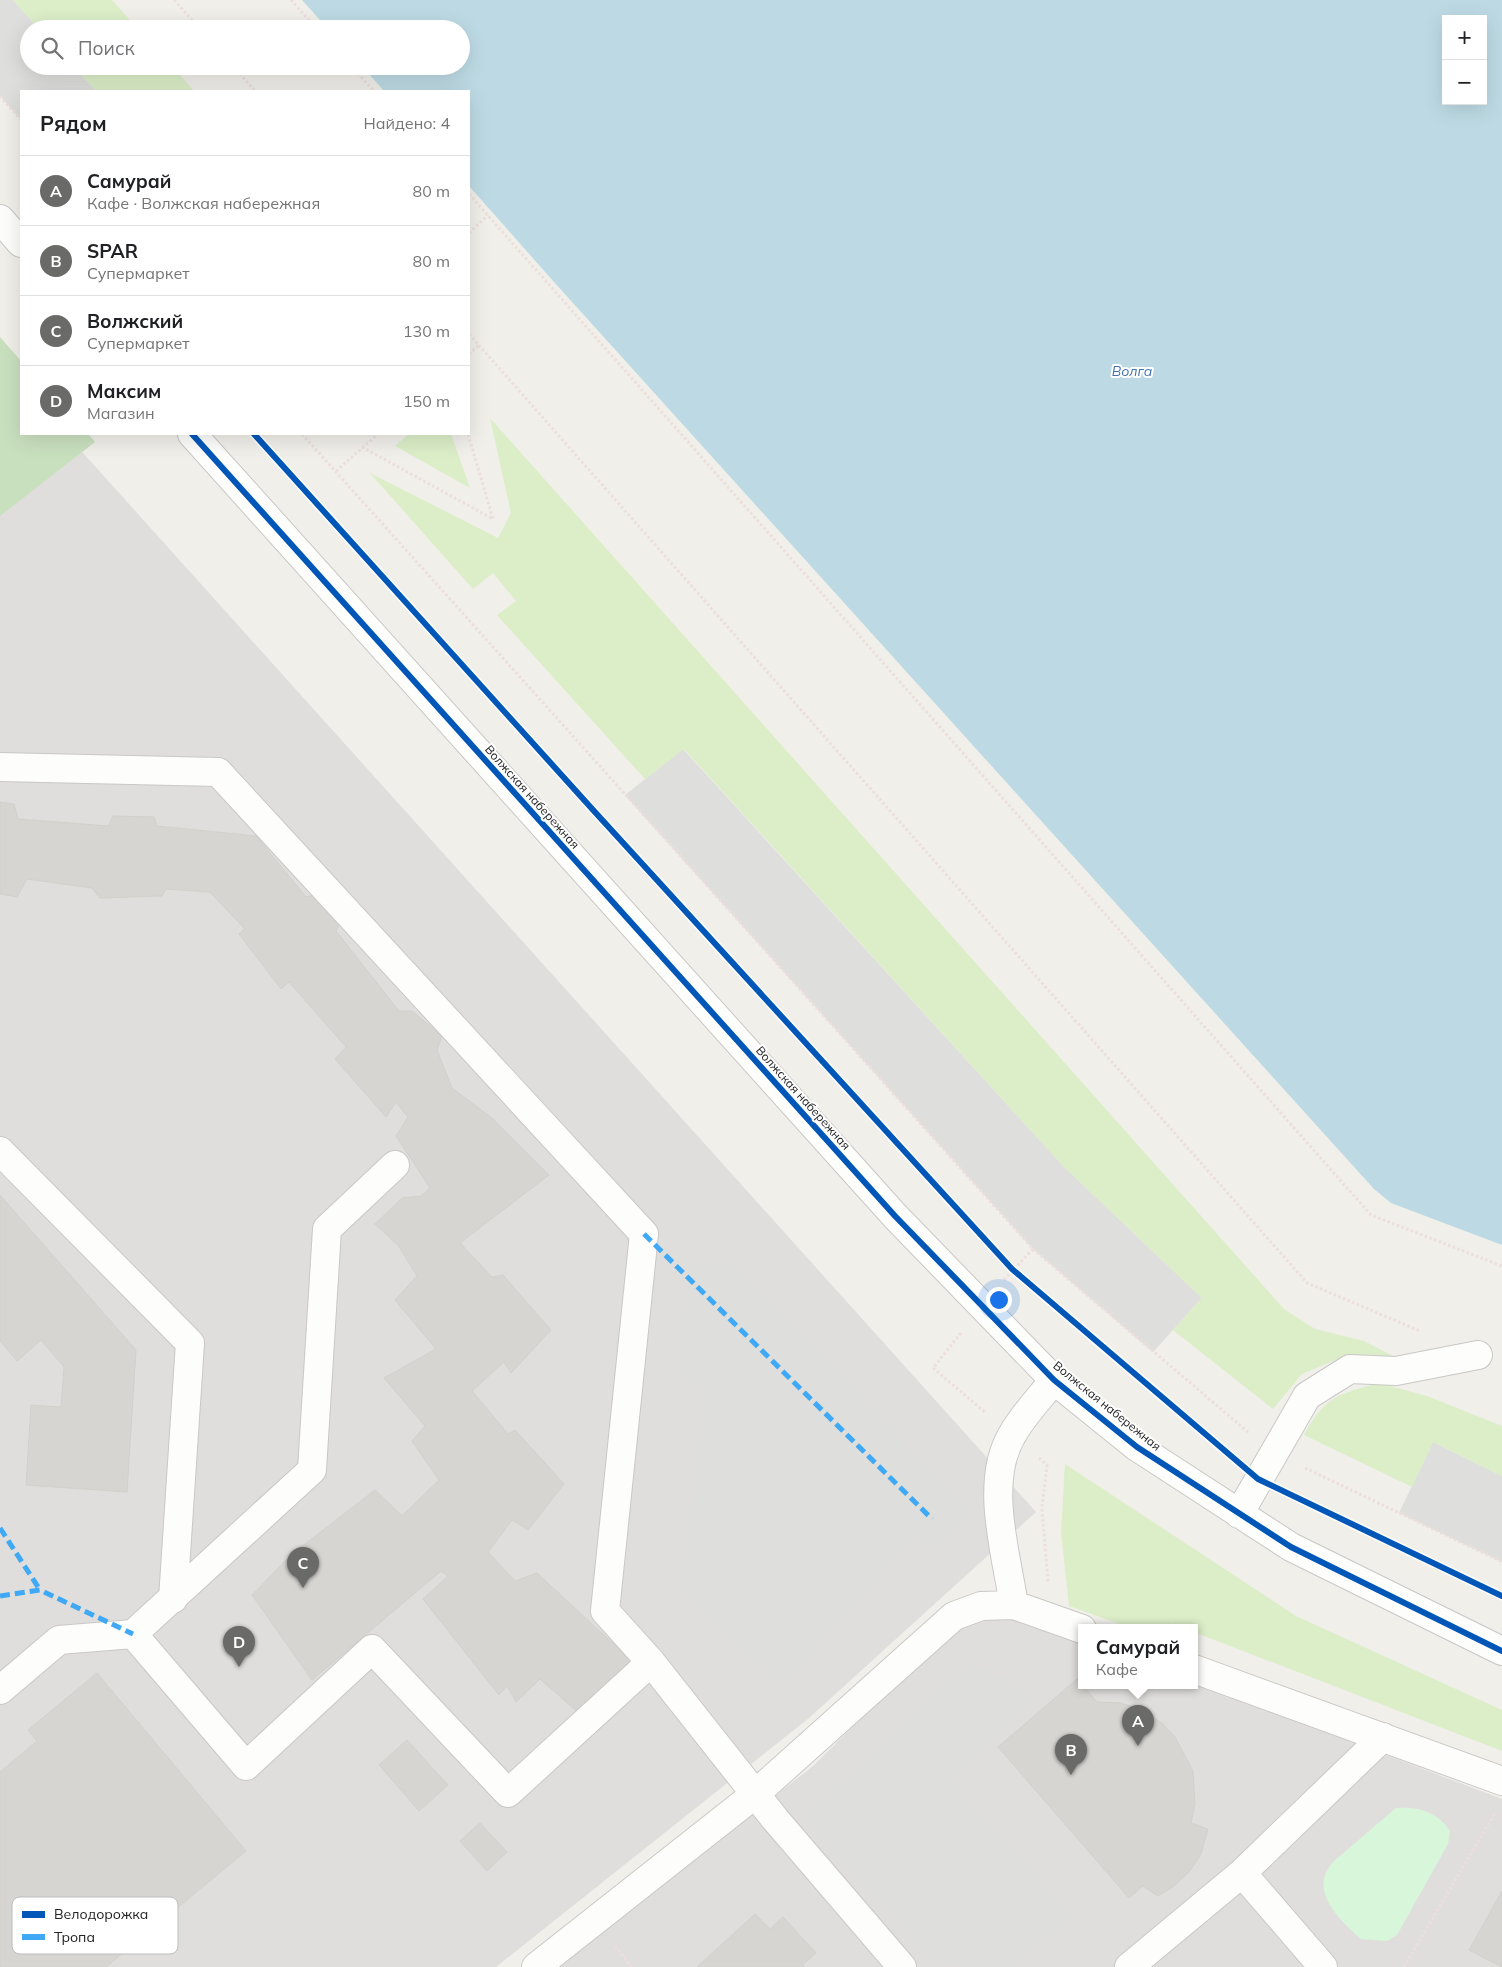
<!DOCTYPE html>
<html lang="ru">
<meta charset="utf-8">
<style>
body{margin:0;font-family:Mulish,sans-serif;background:#f6f6f6;color:#202124}
.controls{position:absolute;right:15px;top:15px;display:grid;overflow:hidden;border-radius:0px;box-shadow:0 5px 20px #0002}
.controls button{width:45px;height:45px;display:grid;place-items:center;padding:0;border:0;border-bottom:1px solid #e0e0e0;background:#fff;color:#202124;font:25px sans-serif}
.you{position:absolute;left:998px;top:1299px;width:18px;height:18px;margin:-12px;border:4px solid #fff;border-radius:50%;background:#1a73e8;box-shadow:0 0 0 8px #1a73e833}
.badge{display:grid;place-items:center;width:32px;height:32px;border-radius:50%;background:#6a6a68;color:#fff;font-size:16px;font-weight:700}
.pin{position:absolute;translate:-50% -41px;filter:drop-shadow(0 1px 2px #0008)}
.pin::after{content:'';position:absolute;top:26px;width:18px;height:15px;background:inherit;clip-path:polygon(0 0,100% 0,50% 100%)}
.popup{position:absolute;left:1078px;top:1624px;width:120px;height:65px;box-sizing:border-box;display:grid;place-content:center;border-radius:0px;background:#fff;filter:drop-shadow(0 1px 4px #0005);font-size:16px;white-space:nowrap;color:#757577}
.popup b{font-size:19px;color:#202124}
.popup::after{content:'';position:absolute;left:50%;top:100%;margin-left:-10px;border:10px solid transparent;border-top-color:#fff}
.list{margin:0;padding:0;list-style:none}
h2{display:flex;justify-content:space-between;align-items:center;height:65px;margin:0;padding:0 20px;font-size:21px}
h2 small{font-size:16px;font-weight:400;color:#757577}
.list li{display:grid;grid-template-columns:32px 1fr auto;gap:15px;align-items:center;box-sizing:border-box;height:70px;padding:0 20px;border-top:1px solid #e0e0e0}
.list b{display:block;font-size:19px;white-space:nowrap}
.list p{margin:0;font-size:16px;white-space:nowrap;color:#757577}
.list em{font-size:16px;font-style:normal;color:#757577}
.icon{flex:none;width:28px;height:28px;fill:none;stroke:currentColor;stroke-width:2;stroke-linecap:round;stroke-linejoin:round}
.map{position:relative;flex:none;width:1502px;height:1967px;overflow:hidden}
.search{position:absolute;background:#fff;box-shadow:0 5px 20px #0002;left:20px;top:20px;width:450px;height:55px;display:flex;align-items:center;gap:12px;box-sizing:border-box;padding:0 18px;border-radius:28px;color:#757577;font-size:19px}
.panel{position:absolute;background:#fff;box-shadow:0 5px 20px #0002;left:20px;top:90px;width:450px;height:345px;border-radius:0px}
.map>svg:first-child{display:block}
.residential{fill:#dfdedc}
.religious{fill:#dededc}
.grass{fill:#dbeec8}
.forest{fill:#c9e0bf}
.park{fill:#d8f7da}
.water{fill:#bddae4;fill-rule:evenodd}
.building{fill:#d7d5d1;stroke:#d3d0cc}
.lines{fill:none;stroke-linecap:round;stroke-linejoin:round}
.minor-casing{stroke:#c9c8c6;stroke-width:30}
.path{stroke:#eddedb;stroke-width:3;stroke-dasharray:2.5 2.5;stroke-linecap:butt}
.minor{stroke:#fdfdfc;stroke-width:28}
.quiet{stroke:#3fa9f5;stroke-width:5;stroke-dasharray:10 5;stroke-linecap:butt}
.cycleway-casing{stroke:#fff;stroke-width:9}
.cycleway{stroke:#0057b8;stroke-width:6}
.labels{text-anchor:middle;stroke-width:4;stroke-linejoin:round;paint-order:stroke}
.street-label{font-size:12px;fill:#222;stroke:#fff}
.water-label{font-size:14px;font-style:italic;fill:#4474b0;stroke:#fff}
.key{fill:#fff;stroke:#bdbdbd;stroke-width:1}
.key-label{font-size:14px;fill:#222}
</style>
<div class="map">
<svg width="1502" height="1967" viewBox="0 0 1502 1967">
<rect width="100%" height="100%" fill="#f0efea"/>
<path class="residential" d="M0,361L21,434H66L1036,1512L809,1718L496,1967H0Z
M987,1614L1030,1622L1082,1641V1685H1194V1682L1502,1799V1967H558L813,1766L924,1656L956,1629Z"/>
<path class="religious" d="M0,0H13L39,29H29V66H73L96,91H21V120L0,96Z
M683,749L1064,1167L1202,1298L1153,1352L1033,1249L625,795Z
M690,1262L735,1265L970,1510L935,1553L915,1535L782,1686L680,1590L707,1387L677,1373Z
M1433,1442L1502,1476V1562L1399,1513Z
M970,1663L1039,1694L949,1781L1071,1915L1013,1967H969L935,1961L803,1818Z"/>
<path class="grass" d="M13,0H112L138,29H39Z
M73,66H172L194,91H96Z
M490,418L1284,1309L1315,1329L1364,1341L1395,1357L1338,1359L1302,1374L1273,1409L1173,1330L1202,1298L1064,1167L684,749L645,779L497,615L516,601L493,573L473,589L370,473L498,538L511,513Z
M409,434H451L470,488L395,446Z
M1379,1383L1427,1396L1502,1426V1476L1433,1442L1412,1487L1304,1435C1325,1396 1339,1394 1379,1383Z
M1065,1464L1296,1616L1502,1710V1751L1194,1632V1627H1182L1172,1623L1171,1627H1128L1069,1606L1061,1532Z"/>
<path class="forest" d="M0,337L21,361V434H88L95,442L0,516Z"/>
<path class="park" d="M1396,1808C1418,1806 1438,1812 1450,1831L1448,1844L1397,1935L1387,1941L1361,1939C1339,1919 1307,1890 1334,1861Z"/>
<path class="water" d="M302,0H1502V1245L1391,1203L1374,1189L554,282L469,186V91H384L362,66H461V29H328ZM1446,19H1483V101H1446Z"/>
<path class="building" d="M0,802L14,804L18,819L108,826L113,816L154,817L157,826L256,836L306,897L320,894L344,914L336,931L399,1011H412L442,1036L437,1050L452,1088L492,1118L549,1175L460,1243L492,1277L503,1275L551,1330L511,1373L504,1362L472,1391L508,1434L515,1430L564,1484L528,1530L512,1520L488,1552L515,1581L537,1573L634,1663L579,1713L540,1679L516,1702L507,1686L499,1695L423,1599L448,1576L441,1571L312,1680L252,1595L292,1554L375,1490L402,1516L439,1480L412,1441L425,1426L384,1378L436,1349L395,1300L417,1276L398,1245L375,1224L402,1198L421,1196L430,1188L396,1136L408,1117L396,1102L386,1117L335,1059L346,1047L289,982L281,989L239,934L245,929L210,892L166,889L162,896L100,898L92,888L27,879L17,897L0,894Z
M0,1195L136,1350L127,1492L26,1485L31,1405L61,1407L64,1367L41,1340L17,1361L0,1341Z
M97,1673L246,1851L106,1967H0V1772L37,1741L28,1730Z
M1077,1679L1097,1702L1121,1703L1143,1711L1162,1723L1175,1737L1193,1771L1195,1804L1191,1823L1208,1829L1201,1854L1190,1871L1174,1886L1158,1896L1143,1886L1129,1898L998,1747Z
M407,1740L448,1785L419,1811L379,1765Z
M480,1823L507,1852L487,1871L460,1841Z
M1502,1891V1967L1469,1950Z
M755,1914L770,1929L783,1917L816,1953L802,1965L805,1967H697Z"/>
<g class="lines">
<g class="minor-casing">
<path id="minor" d="M0,219L21,243
M192,434L895,1216L1054,1380L1137,1447L1291,1547L1502,1651
M0,767L218,772L644,1234L605,1611L651,1662L775,1819L902,1967
M0,1151L190,1343L173,1599
M1239,1514L1307,1396L1350,1369L1396,1371L1478,1355
M1014,1605C1006,1553 984,1482 1012,1435C1023,1415 1040,1398 1054,1380
M133,1634L246,1766L372,1649L508,1793L651,1662
M1194,1669L1502,1781
M0,1690L59,1640L133,1634L312,1470L327,1229L395,1165
M1242,1873L1323,1967
M536,1967L754,1795L954,1616L981,1606L1014,1605L1082,1629
M1129,1967L1242,1873L1383,1737"/>
</g>
<path class="path" d="M174,0L200,29
M291,0L317,29
M233,66L255,91
M351,66L374,91
M0,96L21,120
M469,194L1371,1215L1502,1266
M469,233L488,215
M469,334L1307,1283L1420,1331
M469,354L479,345
M302,434L1033,1249L1248,1432
M362,447L493,519L468,434
M336,471L378,434
M1004,1280L1033,1249
M961,1333L933,1368L986,1413
M1039,1458L1047,1465L1042,1508L1048,1582
M1305,1468L1502,1562
M615,1946L632,1967
M1404,1967L1495,1813"/>
<use href="#minor" class="minor"/>
<path class="quiet" d="M644,1234L932,1519
M0,1528L40,1590
M0,1596L40,1590L133,1634"/>
<g class="cycleway-casing">
<path id="cycleway" d="M192,434L895,1216L1054,1380L1137,1447L1291,1547L1502,1651
M254,434L594,811L1012,1269L1258,1479L1502,1596"/>
</g>
<use href="#cycleway" class="cycleway"/>
</g>
<g class="labels">
<g class="street-label">
<text transform="translate(532 797) rotate(48)" y="4">Волжская набережная</text>
<text transform="translate(803 1098) rotate(48)" y="4">Волжская набережная</text>
<text transform="translate(1107 1406) rotate(39)" y="4">Волжская набережная</text>
</g>
<g class="water-label">
<text x="1132" y="376">Волга</text>
</g>
</g>
<rect x="12" y="1897" width="166" height="57" rx="8" class="key"/>
<rect x="22" y="1911" width="23" height="7" fill="#0057b8"/>
<rect x="22" y="1934" width="23" height="6" fill="#3fa9f5"/>
<g class="key-label">
<text x="54" y="1919">Велодорожка</text>
<text x="54" y="1942">Тропа</text>
</g>
</svg>
<div class="controls">
<button>+</button>
<button>−</button>
</div>
<div class="you"></div>
<div class="pin badge" style="left:1138px;top:1746px">A</div>
<div class="popup"><b>Самурай</b>Кафе</div>
<div class="pin badge" style="left:1071px;top:1775px">B</div>
<div class="pin badge" style="left:303px;top:1588px">C</div>
<div class="pin badge" style="left:239px;top:1667px">D</div>
<div class="search"><svg class="icon" aria-label="search" viewBox="0 0 24 24"><circle cx="10" cy="10" r="6"/><path d="M15 15l6 6"/></svg>Поиск</div>
<section class="panel">
<h2>Рядом<small>Найдено: 4</small></h2>
<ul class="list">
<li><span class="badge">A</span><div><b>Самурай</b><p>Кафе · Волжская набережная</p></div><em>80 m</em></li>
<li><span class="badge">B</span><div><b>SPAR</b><p>Супермаркет</p></div><em>80 m</em></li>
<li><span class="badge">C</span><div><b>Волжский</b><p>Супермаркет</p></div><em>130 m</em></li>
<li><span class="badge">D</span><div><b>Максим</b><p>Магазин</p></div><em>150 m</em></li>
</ul>
</section>
</div>
